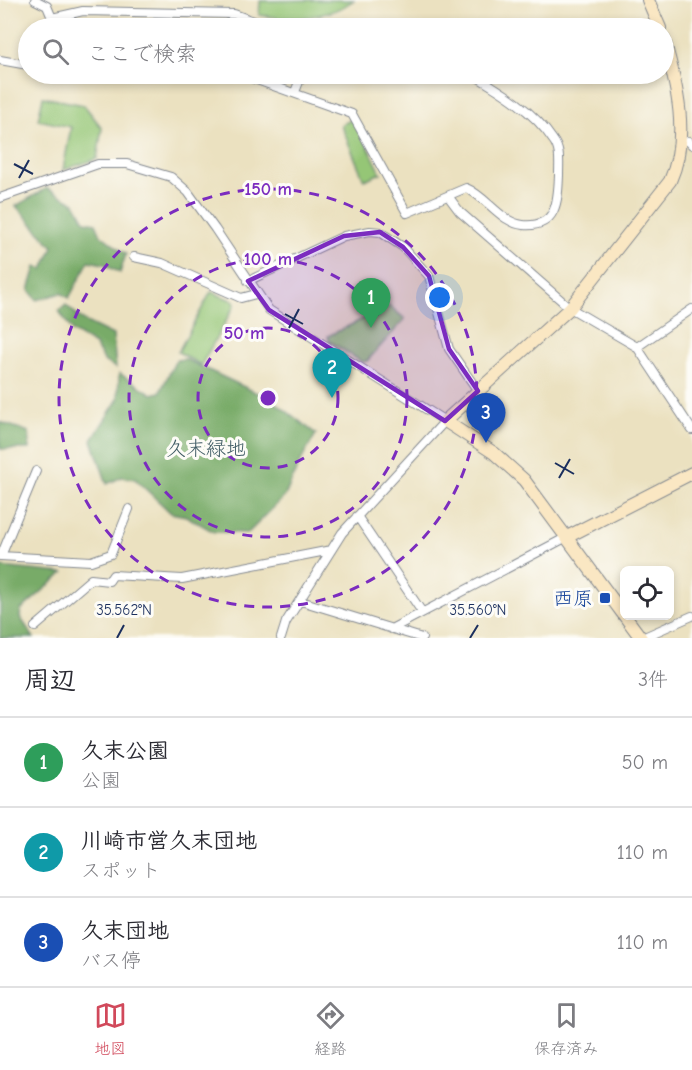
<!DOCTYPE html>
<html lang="ja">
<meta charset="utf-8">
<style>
:root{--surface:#fff;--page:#f7f7f7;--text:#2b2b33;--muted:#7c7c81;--line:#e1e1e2;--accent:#d1495b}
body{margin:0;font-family:"Comic Neue","Klee One",sans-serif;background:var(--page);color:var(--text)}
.controls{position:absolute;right:18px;bottom:18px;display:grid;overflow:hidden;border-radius:9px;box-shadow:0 3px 9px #0003}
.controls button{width:54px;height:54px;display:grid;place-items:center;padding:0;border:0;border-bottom:2px solid var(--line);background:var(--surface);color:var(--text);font:30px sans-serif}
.you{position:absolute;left:440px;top:298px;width:21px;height:21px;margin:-15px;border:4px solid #fff;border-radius:50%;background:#1a73e8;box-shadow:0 0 0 9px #1a73e833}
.badge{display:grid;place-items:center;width:39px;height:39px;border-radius:50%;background:var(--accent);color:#fff;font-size:20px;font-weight:700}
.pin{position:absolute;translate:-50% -50px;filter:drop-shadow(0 2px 3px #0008)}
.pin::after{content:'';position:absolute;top:32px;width:21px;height:18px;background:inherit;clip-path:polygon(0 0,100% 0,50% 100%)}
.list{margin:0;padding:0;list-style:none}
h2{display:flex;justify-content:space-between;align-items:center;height:78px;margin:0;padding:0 24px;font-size:26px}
h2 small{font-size:20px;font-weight:400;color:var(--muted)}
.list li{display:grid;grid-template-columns:39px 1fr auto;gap:18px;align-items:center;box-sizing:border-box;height:90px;padding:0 24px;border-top:2px solid var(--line)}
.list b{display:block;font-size:22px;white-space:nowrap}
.list p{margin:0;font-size:20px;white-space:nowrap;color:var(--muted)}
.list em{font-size:20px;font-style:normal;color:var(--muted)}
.icon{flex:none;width:33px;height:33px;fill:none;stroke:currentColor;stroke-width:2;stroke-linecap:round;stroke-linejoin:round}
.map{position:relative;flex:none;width:692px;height:638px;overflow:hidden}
.search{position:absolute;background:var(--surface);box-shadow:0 3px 9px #0003;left:18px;right:18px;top:18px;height:66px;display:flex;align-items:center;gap:15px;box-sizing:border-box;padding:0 21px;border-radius:33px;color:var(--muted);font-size:22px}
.sheet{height:348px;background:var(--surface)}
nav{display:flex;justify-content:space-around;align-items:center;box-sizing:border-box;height:84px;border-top:2px solid var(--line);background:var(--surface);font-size:16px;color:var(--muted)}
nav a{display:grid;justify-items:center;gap:3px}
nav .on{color:var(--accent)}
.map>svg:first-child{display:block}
.green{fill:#95c676;stroke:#587a6a;stroke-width:1.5}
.forest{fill:#78ab67;stroke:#4a6d62;stroke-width:1.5}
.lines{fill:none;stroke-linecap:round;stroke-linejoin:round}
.street-casing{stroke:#83888f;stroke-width:10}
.secondary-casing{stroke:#83888f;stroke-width:14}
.street{stroke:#fff;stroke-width:8}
.secondary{stroke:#fae7c3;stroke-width:12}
.marked{fill:#7b2cbf;fill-opacity:0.2;stroke:#7b2cbf;stroke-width:4.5;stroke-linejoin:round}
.ticks{fill:none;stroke:#1b2f5e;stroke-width:2}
.ring{fill:none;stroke:#7b2cbf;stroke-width:3;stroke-dasharray:10 8}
.transit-dot{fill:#1a4fb4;stroke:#fdfcf7;stroke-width:2}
.labels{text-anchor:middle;stroke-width:6;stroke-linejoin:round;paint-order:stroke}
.park-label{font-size:20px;fill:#405c65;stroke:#fdfcf7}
.transit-label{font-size:20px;fill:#164399;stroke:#fdfcf7;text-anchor:end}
.ticks-label{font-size:15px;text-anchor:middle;fill:#1b2f5e;stroke:#fdfcf7;stroke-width:6;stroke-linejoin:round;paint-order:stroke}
.centre{fill:#7b2cbf;stroke:#fdfcf7;stroke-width:3}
.ring-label{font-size:18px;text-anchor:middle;font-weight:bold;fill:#7b2cbf;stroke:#fdfcf7;stroke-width:6;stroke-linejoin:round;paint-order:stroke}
</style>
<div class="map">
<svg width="692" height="638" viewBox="0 0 692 638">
<rect width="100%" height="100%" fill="#fdfcf7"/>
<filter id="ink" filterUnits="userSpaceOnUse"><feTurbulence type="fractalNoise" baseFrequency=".0167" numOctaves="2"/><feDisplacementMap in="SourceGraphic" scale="12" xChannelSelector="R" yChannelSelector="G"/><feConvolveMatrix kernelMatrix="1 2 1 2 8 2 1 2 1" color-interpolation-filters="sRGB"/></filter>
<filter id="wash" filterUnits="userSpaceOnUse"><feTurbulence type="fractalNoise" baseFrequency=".008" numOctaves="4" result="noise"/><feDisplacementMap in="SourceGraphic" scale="24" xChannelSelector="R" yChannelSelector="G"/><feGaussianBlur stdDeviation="1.35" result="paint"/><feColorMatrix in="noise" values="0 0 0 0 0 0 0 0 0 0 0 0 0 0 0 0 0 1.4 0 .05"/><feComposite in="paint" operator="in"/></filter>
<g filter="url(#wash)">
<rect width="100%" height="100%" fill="#ebe1c0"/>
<path class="green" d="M 316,0 L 354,0 C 329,19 289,21 259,15 L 260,1 Z
M 43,97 L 84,105 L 102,128 L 97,159 L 63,170 L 71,127 L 38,120 Z
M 354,118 L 381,173 L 364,180 L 341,125 Z
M 211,292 L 234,301 L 235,305 L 201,365 L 178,352 Z
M 390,306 L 405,319 L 367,361 L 362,362 L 329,341 L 328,336 Z"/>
<path class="forest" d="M 47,188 L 75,203 L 85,221 L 96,223 L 101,235 L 126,254 L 120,273 L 104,264 L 89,261 L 69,298 L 61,293 L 37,300 L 29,290 L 36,267 L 43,269 L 53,247 L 16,206 Z
M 66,305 L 84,321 L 113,335 L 116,368 L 105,362 L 95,345 L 73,332 L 59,311 Z
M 185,359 L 272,400 L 316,434 L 298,466 L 285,496 L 248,533 L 214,532 L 186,516 L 171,513 L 135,479 L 122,477 L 107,484 L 92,440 L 118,399 L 119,373 L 152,394 L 160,392 L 176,360 Z
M 0,422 L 29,432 L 29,449 L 0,449 Z
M 0,567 L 63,573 L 21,610 L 20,617 L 34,638 L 0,638 Z"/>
</g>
<g filter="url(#ink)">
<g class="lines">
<defs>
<path id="street" d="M 35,0 L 47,6 L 52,18 L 51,28
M 52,18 L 83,11 L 234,14 L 273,28
M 0,60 L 28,65
M 77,74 L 134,74
M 240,74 L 352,114 L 407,213 L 466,188 C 486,196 501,223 523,225 C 557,228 558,201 559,175 C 559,163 561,150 553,140 C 534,111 501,91 472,74
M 295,92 L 302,74
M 688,141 L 692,145
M 448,196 L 460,212 L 570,308 L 637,347 L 692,430
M 0,198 L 98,164 L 127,164 L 171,177 L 188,192 L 215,229 L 269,310 L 445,421 L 342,533 L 286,622 L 281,638
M 134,257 L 162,263 L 241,298 L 256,294
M 248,281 L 344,236 L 370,231 L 380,232 L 403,247 L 429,276 L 449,349 L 478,391
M 637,347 L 692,309
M 357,516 L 422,612
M 0,556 L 91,561 L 111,554 L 129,509
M 1,556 L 36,471
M 301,601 L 422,638
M 35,627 L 91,579 L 109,581 L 113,575 L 182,579 L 331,550
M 391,629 L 567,537
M 642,638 L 692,616"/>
<path id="secondary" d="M 648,0 L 660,28
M 567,537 L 692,473
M 641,638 L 524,480 L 494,453 L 445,421 L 570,308 L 670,181 C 690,137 677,85 664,40"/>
</defs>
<use href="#street" class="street-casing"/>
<use href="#secondary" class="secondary-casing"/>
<use href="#street" class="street"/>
<use href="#secondary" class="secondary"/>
</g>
</g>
<path class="marked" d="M 380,232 L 403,247 L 429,276 L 449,349 L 478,391 L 445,421 L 269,310 L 248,281 L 344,236 Z"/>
<path class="ticks" d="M 14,164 L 33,174M 19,178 L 29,160M 285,314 L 303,324M 289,328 L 299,309M 555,463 L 574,474M 559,478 L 570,459M 117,638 L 124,625M 470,638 L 478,625"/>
<g class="ring">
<circle cx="268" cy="398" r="70"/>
<circle cx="268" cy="398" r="139"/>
<circle cx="268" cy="398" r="209"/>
</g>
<rect class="transit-dot" x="599" y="592" width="12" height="12" rx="3"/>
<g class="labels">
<g class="park-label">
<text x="206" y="455">久末緑地</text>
</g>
<g class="transit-label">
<text x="593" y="605">西原</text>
</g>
</g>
<g class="ticks-label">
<text x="124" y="615">35.562°N</text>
<text x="478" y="615">35.560°N</text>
</g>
<circle cx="268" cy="398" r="9" class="centre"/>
<g class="ring-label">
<text x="268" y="195">150 m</text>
<text x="268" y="265">100 m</text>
<text x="244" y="339">50 m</text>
</g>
</svg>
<div class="controls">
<button><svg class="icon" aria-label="locate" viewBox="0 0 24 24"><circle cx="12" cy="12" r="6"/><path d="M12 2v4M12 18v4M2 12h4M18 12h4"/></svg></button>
</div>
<div class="you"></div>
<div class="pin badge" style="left:371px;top:328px;background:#2e9e5b">1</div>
<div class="pin badge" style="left:332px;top:398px;background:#0f9aa8">2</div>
<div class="pin badge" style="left:486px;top:443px;background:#1a4fb4">3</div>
<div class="search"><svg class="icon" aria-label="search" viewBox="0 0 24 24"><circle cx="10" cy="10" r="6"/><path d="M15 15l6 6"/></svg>ここで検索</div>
</div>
<section class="sheet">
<h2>周辺<small>3件</small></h2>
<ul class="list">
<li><span class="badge" style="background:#2e9e5b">1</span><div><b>久末公園</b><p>公園</p></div><em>50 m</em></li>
<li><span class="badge" style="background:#0f9aa8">2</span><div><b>川崎市営久末団地</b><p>スポット</p></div><em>110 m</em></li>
<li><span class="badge" style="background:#1a4fb4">3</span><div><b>久末団地</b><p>バス停</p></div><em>110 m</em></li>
</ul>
</section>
<nav>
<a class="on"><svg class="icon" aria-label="map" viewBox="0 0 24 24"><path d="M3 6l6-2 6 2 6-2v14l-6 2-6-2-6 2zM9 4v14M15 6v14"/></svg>地図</a>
<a><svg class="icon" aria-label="directions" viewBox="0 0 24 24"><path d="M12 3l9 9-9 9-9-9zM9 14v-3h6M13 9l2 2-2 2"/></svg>経路</a>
<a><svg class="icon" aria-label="saved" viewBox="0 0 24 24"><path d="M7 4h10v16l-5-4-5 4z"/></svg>保存済み</a>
</nav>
